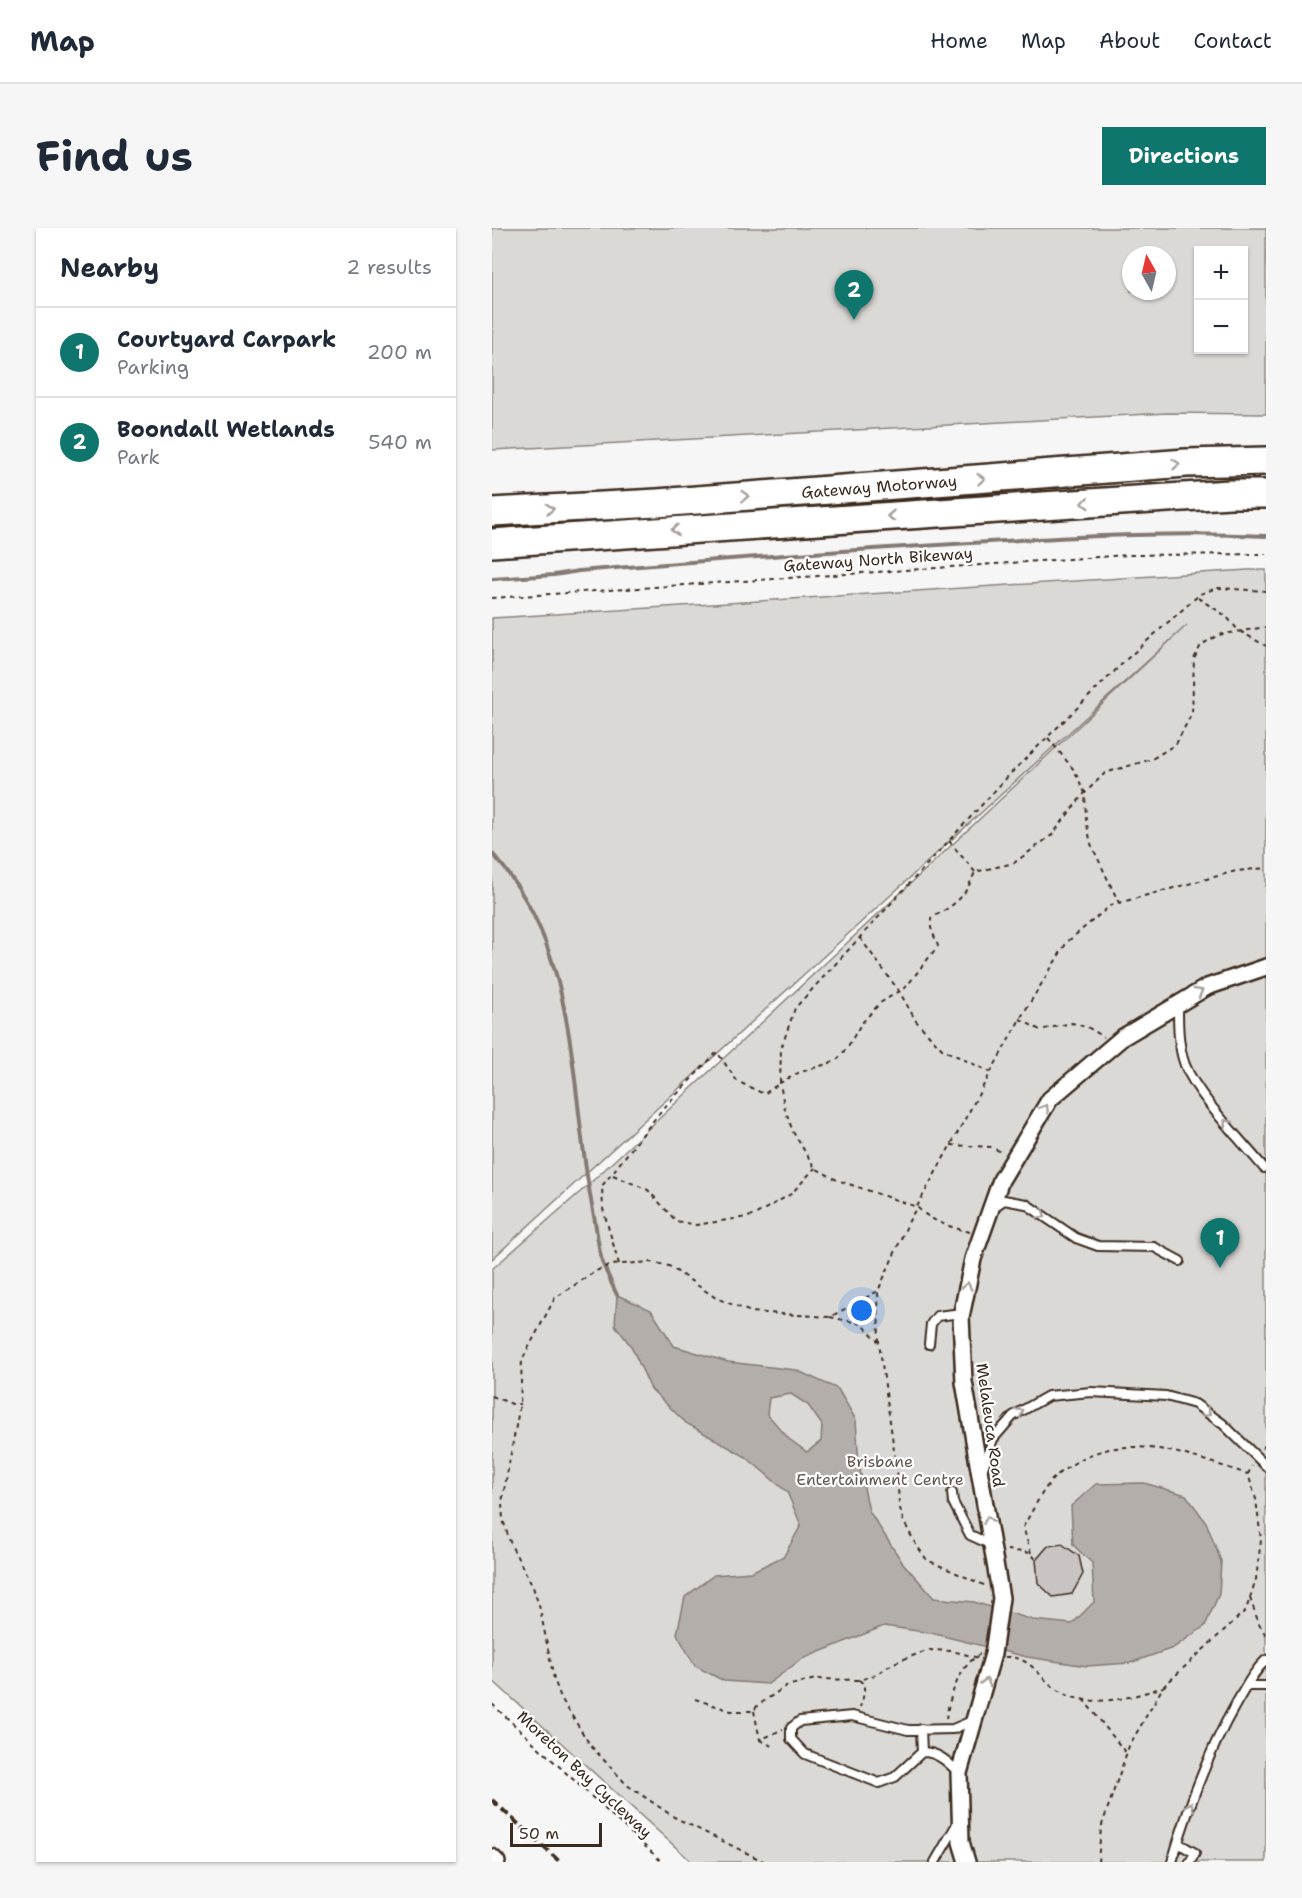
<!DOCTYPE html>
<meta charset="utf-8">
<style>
:root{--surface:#fff;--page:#f6f6f7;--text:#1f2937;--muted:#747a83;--line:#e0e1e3;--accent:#0f766e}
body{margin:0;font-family:"Shantell Sans",sans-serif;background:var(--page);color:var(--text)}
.controls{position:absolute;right:18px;top:18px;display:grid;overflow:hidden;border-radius:0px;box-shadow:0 2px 4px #0004}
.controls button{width:54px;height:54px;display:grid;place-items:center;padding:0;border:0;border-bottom:2px solid var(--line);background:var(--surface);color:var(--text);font:30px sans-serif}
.compass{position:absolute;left:630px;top:18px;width:54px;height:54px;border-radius:50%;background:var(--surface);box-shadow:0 2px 4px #0004;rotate:352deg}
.scale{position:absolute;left:18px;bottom:15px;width:92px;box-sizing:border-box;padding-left:6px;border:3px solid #3b2a1e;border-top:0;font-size:16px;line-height:21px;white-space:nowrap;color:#3b2a1e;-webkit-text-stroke:4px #fff;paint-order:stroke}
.you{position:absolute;left:370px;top:1083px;width:21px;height:21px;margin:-15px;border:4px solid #fff;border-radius:50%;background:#1a73e8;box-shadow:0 0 0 9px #1a73e833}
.badge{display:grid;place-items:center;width:39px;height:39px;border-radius:50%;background:var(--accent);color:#fff;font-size:20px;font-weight:700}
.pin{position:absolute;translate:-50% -50px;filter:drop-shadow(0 2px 3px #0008)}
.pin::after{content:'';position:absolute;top:32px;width:21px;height:18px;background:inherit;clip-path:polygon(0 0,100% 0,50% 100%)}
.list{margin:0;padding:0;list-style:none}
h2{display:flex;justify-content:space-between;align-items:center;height:78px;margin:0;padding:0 24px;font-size:26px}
h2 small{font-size:20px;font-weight:400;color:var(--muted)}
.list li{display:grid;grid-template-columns:39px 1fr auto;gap:18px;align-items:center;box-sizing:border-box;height:90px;padding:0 24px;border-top:2px solid var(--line)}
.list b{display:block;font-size:22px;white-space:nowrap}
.list p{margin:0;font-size:20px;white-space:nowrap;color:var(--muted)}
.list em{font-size:20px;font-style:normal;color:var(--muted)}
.map{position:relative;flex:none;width:774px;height:1634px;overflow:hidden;border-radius:0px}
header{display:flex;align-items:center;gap:36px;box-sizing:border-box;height:84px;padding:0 30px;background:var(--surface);border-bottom:2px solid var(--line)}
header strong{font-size:28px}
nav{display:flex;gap:33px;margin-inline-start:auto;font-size:21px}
.intro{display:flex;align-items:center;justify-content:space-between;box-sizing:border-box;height:144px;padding:0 36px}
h1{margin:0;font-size:42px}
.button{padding:15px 27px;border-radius:0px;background:var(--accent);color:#fff;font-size:21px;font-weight:700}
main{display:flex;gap:36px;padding:0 36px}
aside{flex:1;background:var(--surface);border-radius:0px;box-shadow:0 2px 4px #0004}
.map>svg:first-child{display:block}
.green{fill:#dbd9d6;stroke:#8b827a;stroke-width:1.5;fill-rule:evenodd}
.water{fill:#b4aeaa;stroke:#847972;stroke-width:1.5;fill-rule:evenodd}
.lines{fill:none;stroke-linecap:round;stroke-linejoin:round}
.stream{stroke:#847972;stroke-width:4}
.building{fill:#c9c3c1;stroke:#3b2a1e;stroke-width:1.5}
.lane-casing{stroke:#3b2a1e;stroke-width:12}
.street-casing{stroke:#3b2a1e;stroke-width:20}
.highway-casing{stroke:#3b2a1e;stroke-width:32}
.path{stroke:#3b2a1e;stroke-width:2;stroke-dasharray:4.5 4.5;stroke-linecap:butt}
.lane{stroke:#fff;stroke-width:8}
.street{stroke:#fff;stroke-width:15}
.highway{stroke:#fff;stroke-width:27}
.rail{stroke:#3b2a1e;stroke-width:4;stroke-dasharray:9 4.5;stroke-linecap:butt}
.oneway{stroke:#a79f9a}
.labels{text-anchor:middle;stroke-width:4.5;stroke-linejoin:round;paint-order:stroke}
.street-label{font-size:16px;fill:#3b2a1e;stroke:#fff}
.park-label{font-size:16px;fill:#63564c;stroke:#fff}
</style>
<header>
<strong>Map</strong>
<nav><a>Home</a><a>Map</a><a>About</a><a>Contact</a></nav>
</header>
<div class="intro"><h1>Find us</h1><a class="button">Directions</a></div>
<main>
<aside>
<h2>Nearby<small>2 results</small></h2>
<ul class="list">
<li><span class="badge">1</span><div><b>Courtyard Carpark</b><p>Parking</p></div><em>200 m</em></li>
<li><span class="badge">2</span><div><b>Boondall Wetlands</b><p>Park</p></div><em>540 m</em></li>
</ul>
</aside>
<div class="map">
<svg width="774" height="1634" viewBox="0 0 774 1634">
<rect width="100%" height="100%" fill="#f7f6f6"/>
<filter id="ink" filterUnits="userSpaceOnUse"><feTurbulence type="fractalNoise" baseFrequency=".0167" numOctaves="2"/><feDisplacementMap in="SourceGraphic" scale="12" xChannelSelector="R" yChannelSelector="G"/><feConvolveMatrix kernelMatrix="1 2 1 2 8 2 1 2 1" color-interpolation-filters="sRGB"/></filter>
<g filter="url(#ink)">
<path class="green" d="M 0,0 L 774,0 L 774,186 L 675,185 L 0,222 ZM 752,22 L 752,122 L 706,122 L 706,22 ZM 639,27 L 675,27 L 675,63 L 639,63 Z
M 755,342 L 774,342 L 774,1634 L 200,1634 L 0,1452 L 0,1041 L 95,958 L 695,397 L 0,1031 L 0,390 Z"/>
<path class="water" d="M 125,1067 L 159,1082 L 182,1118 L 236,1134 L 304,1142 L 346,1161 L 364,1192 L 367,1237 L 377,1283 L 410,1334 L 442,1370 L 482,1374 L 541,1392 L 580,1396 L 602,1374 L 600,1335 L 581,1317 L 579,1278 L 604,1256 L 652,1255 L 694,1267 L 714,1294 L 729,1333 L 727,1366 L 713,1398 L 681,1420 L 638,1435 L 595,1438 L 535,1429 L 439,1405 L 392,1398 L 310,1431 L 276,1456 L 232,1453 L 203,1438 L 185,1406 L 193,1369 L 222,1347 L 259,1344 L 292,1328 L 309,1297 L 295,1264 L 254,1229 L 194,1195 L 159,1161 L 139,1118 L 123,1097 ZM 299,1166 L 316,1177 L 330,1197 L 329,1213 L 315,1224 L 297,1211 L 275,1186 L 277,1170 Z"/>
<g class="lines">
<path class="stream" d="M 0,351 L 62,347 L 87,343 C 207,333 326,324 446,317 C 555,310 665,303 774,308
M 0,625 C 91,726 76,864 102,988 C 105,1003 106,1019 110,1033 C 114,1044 120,1056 125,1067"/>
</g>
<path class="building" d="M 570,1316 L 587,1328 L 591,1346 L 580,1366 L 561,1369 L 546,1355 L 544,1332 L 556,1318 Z"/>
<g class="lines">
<defs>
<path id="lane" d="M 686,777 C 686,797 686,818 693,837 C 706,869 749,912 772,940
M 502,979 L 512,972 L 534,976 L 584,1010 L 606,1018 L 662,1019 L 688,1033
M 437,1116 L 439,1096 L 445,1088 L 470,1085
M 490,1243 L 501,1211 L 521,1188 L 556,1168 L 599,1164 L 674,1168 L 703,1176 L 731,1196 L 774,1238
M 460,1265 L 461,1274 L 478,1307 L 500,1317
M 755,1458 L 774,1458
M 429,1501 L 430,1524
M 467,1545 C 456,1534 446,1524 430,1524 L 403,1549 L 387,1555 L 313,1526 L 299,1511 L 299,1500 L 308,1493 L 360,1488 L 416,1502 L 461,1501 L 482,1492
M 686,1615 L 703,1625 L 698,1634
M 443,1634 L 465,1596
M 680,1634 C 696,1579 716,1524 745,1474 C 754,1459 761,1444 774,1432"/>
<path id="street" d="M 0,1629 L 5,1634
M 475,1634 L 469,1614 L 467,1545 L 501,1426 L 509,1370 L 472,1154 L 469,1089 L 481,1031 L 509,952 L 558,871 L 631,809 L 715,759 L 774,739"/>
<g id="highway">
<path id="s1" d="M 0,284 L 165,275 L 694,235 L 774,233"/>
<path d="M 0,315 L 551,278 L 738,266 L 774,266"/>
</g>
</defs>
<use href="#lane" class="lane-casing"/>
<use href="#street" class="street-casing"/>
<use href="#highway" class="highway-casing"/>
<path class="path" d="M 0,370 L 636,327 L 774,326
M 706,370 L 734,388 L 746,402 L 774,418
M 556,510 L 582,542 L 593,565 L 594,592 L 599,616 L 627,675
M 457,613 L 483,644
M 368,710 L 407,763 L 424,793 L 450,821 L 498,844
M 528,791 L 548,802 L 580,795 L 597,800 L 612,809
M 459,917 L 499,919 L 511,925
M 121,947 L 156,962 L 184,993 L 204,997 L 261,988 L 299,966 L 323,940
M 478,1004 C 459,999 439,994 425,979 L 345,952 L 323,940 L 301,904 L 292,878 L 288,855 L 306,845 L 344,833 L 355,820 L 369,796 L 388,775 L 414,759 L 446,718 L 439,700 L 439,690 C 464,676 472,671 483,644 L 522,635 L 560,607 L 590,568 L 613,545 L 660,531 L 684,516 L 700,485 L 702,431 L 709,417 L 726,407 L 774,399
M 127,1036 L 111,981 L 110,958 L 169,883 L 225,824 L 245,853 L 272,866 L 288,855 L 289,821 L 303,780 L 520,544 L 637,429 L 708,366 L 725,360 L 774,363
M 338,1089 L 370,1096 L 387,1114 L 405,1244 L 407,1276 L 411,1292 L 423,1315 L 435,1332 L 494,1358
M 387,1114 L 386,1063 L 417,993 L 528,791 L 575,714 L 619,677 L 744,643 L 774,640
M 0,1168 L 20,1176 L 28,1176
M 770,1221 L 774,1216
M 515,1322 L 539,1325 L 544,1332
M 539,1325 L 531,1299 C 540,1284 548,1266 560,1252 C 565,1246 572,1242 578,1238 C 632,1199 699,1229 756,1246
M 758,1370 L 767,1396 L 774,1408
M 513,1429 C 542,1428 548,1454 571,1465 C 602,1481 641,1469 671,1459
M 367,1452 L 372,1456 L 372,1466 L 368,1479
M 203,1471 L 239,1483 L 262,1483 L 265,1478 L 294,1458 L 324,1451 L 367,1452 L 381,1448 L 402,1435 L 420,1428 L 438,1422 L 460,1423 L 487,1430
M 591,1471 L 634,1525
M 0,1476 L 170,1634
M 262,1483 L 268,1512 L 291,1501
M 454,1491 C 457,1469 468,1437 488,1426
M 268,1512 L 284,1520
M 273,1634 L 182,1589 L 135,1557 L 98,1517 L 69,1470 L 62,1451 L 48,1381 L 41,1359 L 19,1317 L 11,1292 L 10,1274 L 28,1176 L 30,1132 L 63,1070 L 104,1043 L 118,1037 L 159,1034 L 177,1038 L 224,1070 L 259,1084 L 338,1089 L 386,1063
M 606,1634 L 609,1600 L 637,1518 L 671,1459 L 754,1382 L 764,1351 L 769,1312 L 764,1271 L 756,1246 L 760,1238"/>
<use href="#lane" class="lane"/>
<use href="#street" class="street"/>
<use href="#highway" class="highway"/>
<path class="rail" d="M 0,1572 L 68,1634"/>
</g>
<defs><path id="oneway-chevron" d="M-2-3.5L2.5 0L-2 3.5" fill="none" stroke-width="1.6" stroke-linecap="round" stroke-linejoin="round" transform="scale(1.5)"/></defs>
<g class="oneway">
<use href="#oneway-chevron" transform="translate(684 236) rotate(-5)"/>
<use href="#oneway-chevron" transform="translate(489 251) rotate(-4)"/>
<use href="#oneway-chevron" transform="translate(253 268) rotate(-4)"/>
<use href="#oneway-chevron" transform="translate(593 275) rotate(176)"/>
<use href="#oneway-chevron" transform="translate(58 281) rotate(-3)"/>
<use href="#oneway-chevron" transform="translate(399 288) rotate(176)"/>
<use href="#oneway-chevron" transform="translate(183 302) rotate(176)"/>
<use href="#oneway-chevron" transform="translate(707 764) rotate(-30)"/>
<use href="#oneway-chevron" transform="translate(553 880) rotate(-58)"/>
<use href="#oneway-chevron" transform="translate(735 895) rotate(-130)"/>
<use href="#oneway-chevron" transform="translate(550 987) rotate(35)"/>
<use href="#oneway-chevron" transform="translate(475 1058) rotate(-78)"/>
<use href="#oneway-chevron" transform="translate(528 1184) rotate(-32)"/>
<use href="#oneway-chevron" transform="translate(715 1185) rotate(35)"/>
<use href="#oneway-chevron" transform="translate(496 1292) rotate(-101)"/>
<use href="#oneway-chevron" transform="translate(494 1454) rotate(-74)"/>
<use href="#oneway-chevron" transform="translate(698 1578) rotate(-68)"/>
</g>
</g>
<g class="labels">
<g class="street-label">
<text dy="6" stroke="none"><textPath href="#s1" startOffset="388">Gateway Motorway</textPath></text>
<text transform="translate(386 331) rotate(-4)" y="6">Gateway North Bikeway</text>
<text transform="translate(499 1197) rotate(82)" y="6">Melaleuca Road</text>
<text transform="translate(93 1546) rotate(43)" y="6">Moreton Bay Cycleway</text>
</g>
<g class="park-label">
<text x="388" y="1239">Brisbane<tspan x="388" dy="18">Entertainment Centre</tspan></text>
</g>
</g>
</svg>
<div class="controls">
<button>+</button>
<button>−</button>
</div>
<svg class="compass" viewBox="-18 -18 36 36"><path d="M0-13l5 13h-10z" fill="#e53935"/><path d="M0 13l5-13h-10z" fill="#747a83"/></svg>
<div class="scale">50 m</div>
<div class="you"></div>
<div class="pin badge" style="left:728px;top:1040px">1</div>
<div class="pin badge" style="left:362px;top:92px">2</div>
</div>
</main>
